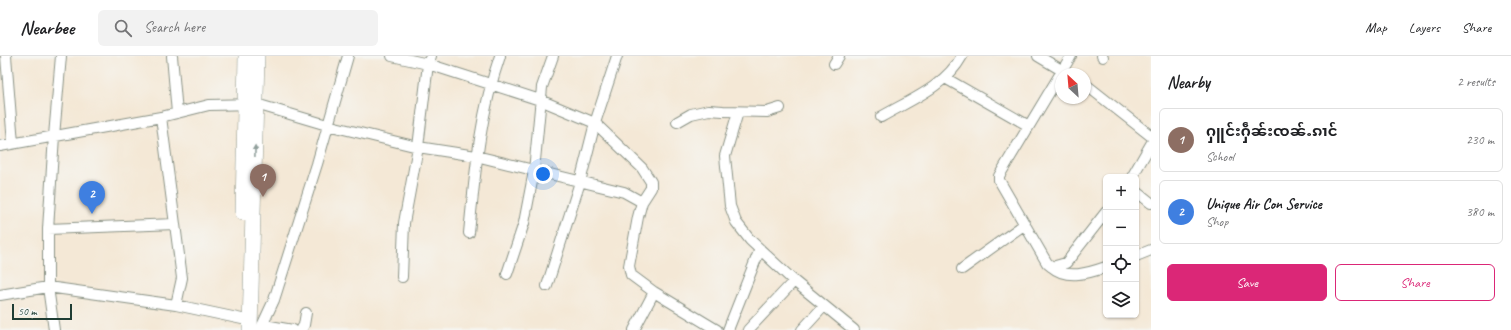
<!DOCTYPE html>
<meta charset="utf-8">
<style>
:root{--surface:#fff;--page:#f2f2f2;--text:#202124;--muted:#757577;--line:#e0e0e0;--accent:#db2777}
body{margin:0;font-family:Caveat,"Noto Sans Myanmar",sans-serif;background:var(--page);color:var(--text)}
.controls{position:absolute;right:12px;bottom:12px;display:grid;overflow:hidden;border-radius:6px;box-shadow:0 1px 3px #0004}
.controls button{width:36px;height:36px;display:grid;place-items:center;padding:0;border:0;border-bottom:1px solid var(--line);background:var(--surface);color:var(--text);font:20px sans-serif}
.compass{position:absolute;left:1055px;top:12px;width:36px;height:36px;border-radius:50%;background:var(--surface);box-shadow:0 1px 3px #0004;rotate:334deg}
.scale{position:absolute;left:12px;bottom:10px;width:60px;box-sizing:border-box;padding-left:4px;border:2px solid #1f3d34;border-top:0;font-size:11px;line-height:14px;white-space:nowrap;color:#1f3d34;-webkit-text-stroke:3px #f6f6f2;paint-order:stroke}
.you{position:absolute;left:543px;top:118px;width:14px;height:14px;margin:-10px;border:3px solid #fff;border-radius:50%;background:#1a73e8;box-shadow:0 0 0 6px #1a73e833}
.badge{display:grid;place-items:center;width:26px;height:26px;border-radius:50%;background:var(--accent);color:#fff;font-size:13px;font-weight:700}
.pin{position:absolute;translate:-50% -33px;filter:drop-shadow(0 1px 2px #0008)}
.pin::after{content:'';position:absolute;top:21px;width:14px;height:12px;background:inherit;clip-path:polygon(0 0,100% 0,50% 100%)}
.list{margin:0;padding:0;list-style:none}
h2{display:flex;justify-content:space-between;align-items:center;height:52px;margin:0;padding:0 16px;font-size:17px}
h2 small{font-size:13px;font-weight:400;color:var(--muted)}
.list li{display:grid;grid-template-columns:26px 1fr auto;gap:12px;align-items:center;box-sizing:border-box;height:64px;margin:0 8px 8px;padding:0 8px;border:1px solid var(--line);border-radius:6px}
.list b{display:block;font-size:15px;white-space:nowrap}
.list p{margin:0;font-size:13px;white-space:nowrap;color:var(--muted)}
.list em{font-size:13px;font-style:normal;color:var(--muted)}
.actions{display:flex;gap:8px;padding:12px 16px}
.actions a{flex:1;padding:9px 0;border:1px solid var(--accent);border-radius:6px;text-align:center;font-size:14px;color:var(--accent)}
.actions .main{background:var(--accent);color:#fff}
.icon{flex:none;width:22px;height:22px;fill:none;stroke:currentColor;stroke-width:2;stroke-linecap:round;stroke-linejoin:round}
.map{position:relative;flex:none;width:1151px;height:274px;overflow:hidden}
header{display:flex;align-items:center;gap:24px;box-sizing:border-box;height:56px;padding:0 20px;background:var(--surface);border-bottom:1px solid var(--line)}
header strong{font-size:19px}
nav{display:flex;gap:22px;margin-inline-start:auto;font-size:14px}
.search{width:280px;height:36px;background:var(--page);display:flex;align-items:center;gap:10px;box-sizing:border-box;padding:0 14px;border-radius:6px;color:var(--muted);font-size:15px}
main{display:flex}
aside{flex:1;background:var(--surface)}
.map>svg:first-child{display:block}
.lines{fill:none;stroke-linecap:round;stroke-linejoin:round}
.minor-casing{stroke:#8a9285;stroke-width:12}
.highway-casing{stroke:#8a9285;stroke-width:16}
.minor{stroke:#fff;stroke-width:10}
.highway{stroke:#fff;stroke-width:15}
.oneway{fill:#8f9e9a}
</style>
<header>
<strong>Nearbee</strong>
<div class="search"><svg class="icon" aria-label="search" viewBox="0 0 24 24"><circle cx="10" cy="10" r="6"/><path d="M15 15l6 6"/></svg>Search here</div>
<nav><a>Map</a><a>Layers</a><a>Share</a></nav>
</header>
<main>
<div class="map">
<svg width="1151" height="274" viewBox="0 0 1151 274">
<rect width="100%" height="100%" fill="#f6f6f2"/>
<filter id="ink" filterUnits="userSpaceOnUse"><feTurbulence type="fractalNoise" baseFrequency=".025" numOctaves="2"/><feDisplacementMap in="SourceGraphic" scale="8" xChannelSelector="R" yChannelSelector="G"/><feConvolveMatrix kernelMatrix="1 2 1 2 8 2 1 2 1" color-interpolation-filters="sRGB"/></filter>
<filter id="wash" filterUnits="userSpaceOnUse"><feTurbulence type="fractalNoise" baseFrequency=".012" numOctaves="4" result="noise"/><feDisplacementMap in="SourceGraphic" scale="16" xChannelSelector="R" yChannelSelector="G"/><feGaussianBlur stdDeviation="0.9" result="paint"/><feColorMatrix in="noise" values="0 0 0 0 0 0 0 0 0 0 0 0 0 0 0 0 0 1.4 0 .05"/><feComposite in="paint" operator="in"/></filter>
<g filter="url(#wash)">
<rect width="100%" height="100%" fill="#f4e8d6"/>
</g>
<g filter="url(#ink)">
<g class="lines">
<defs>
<path id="minor" d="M 6,0 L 13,87
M 172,0 L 177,57
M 392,0 L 428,8 L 540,44 L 595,67 L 642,112 L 651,126 L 651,132 L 642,146 L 638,161 L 629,210 L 631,219 L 654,236 L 717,274
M 1038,0 L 1068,18
M 1071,0 L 999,120 L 999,124 L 1047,207 L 1052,211 L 1066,207 L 1106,156
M 1102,0 L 1103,1
M 834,8 L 839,0
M 945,22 L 1029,70
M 1085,28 L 1151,80
M 738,56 L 725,100 L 730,150 L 736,166 L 750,184 L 794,225 L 854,274
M 161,61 L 182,222 L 176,249
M 881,61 C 910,44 945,31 962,0
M 677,66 L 691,58 L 709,54 L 723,55 L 767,56 L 780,52
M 0,90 L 161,61 L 209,49 L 256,48 L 327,69 L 418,91 L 476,100 L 624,136 L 642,146
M 1132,121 L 1151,88
M 1136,135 L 1151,147
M 48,173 L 175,168
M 469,177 C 475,117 480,57 500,0
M 1136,200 L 1151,194
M 1052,211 C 1067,224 1089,217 1106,211
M 962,213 L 1025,168
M 507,218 L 524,167 L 534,115 L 542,31 L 553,0
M 402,221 L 404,167 L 418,91 L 428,8 L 431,0
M 547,230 L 580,126 L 595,67 L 617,0
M 0,239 L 48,231 L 176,249 L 242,263
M 264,269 L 293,274
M 54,274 L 48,231 L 48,173 L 54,80 L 61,0
M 260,274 L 274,244 L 317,108 L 348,0
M 301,274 L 304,269 L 306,257
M 634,274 L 654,236
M 728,274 L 760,193
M 748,274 L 794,225
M 802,274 L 824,250"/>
<path id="highway" d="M 243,157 L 246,0
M 250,274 L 257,0"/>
</defs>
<use href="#minor" class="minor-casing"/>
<use href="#highway" class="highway-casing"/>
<use href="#minor" class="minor"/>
<use href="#highway" class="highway"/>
</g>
<defs><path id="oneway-solid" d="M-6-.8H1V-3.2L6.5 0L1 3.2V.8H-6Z"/></defs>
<use class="oneway" href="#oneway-solid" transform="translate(255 95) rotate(-89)"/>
</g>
</svg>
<div class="controls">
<button>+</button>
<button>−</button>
<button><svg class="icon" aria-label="locate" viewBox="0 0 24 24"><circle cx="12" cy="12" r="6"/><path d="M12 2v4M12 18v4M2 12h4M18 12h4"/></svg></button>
<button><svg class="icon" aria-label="layers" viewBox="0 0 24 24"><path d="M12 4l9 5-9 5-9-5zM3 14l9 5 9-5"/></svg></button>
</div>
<svg class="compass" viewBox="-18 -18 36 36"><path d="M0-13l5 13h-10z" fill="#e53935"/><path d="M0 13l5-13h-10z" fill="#757577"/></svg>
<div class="scale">50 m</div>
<div class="you"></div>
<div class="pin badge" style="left:263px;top:141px;background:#8d6e63">1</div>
<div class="pin badge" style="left:92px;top:158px;background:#3f7fe0">2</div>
</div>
<aside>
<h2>Nearby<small>2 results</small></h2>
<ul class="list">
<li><span class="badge" style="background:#8d6e63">1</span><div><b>ႁူင်းႁဵၼ်းၸၼ်ႉၵၢင်</b><p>School</p></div><em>230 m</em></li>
<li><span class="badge" style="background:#3f7fe0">2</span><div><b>Unique Air Con Service</b><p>Shop</p></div><em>380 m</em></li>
</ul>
<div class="actions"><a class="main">Save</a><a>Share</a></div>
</aside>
</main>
